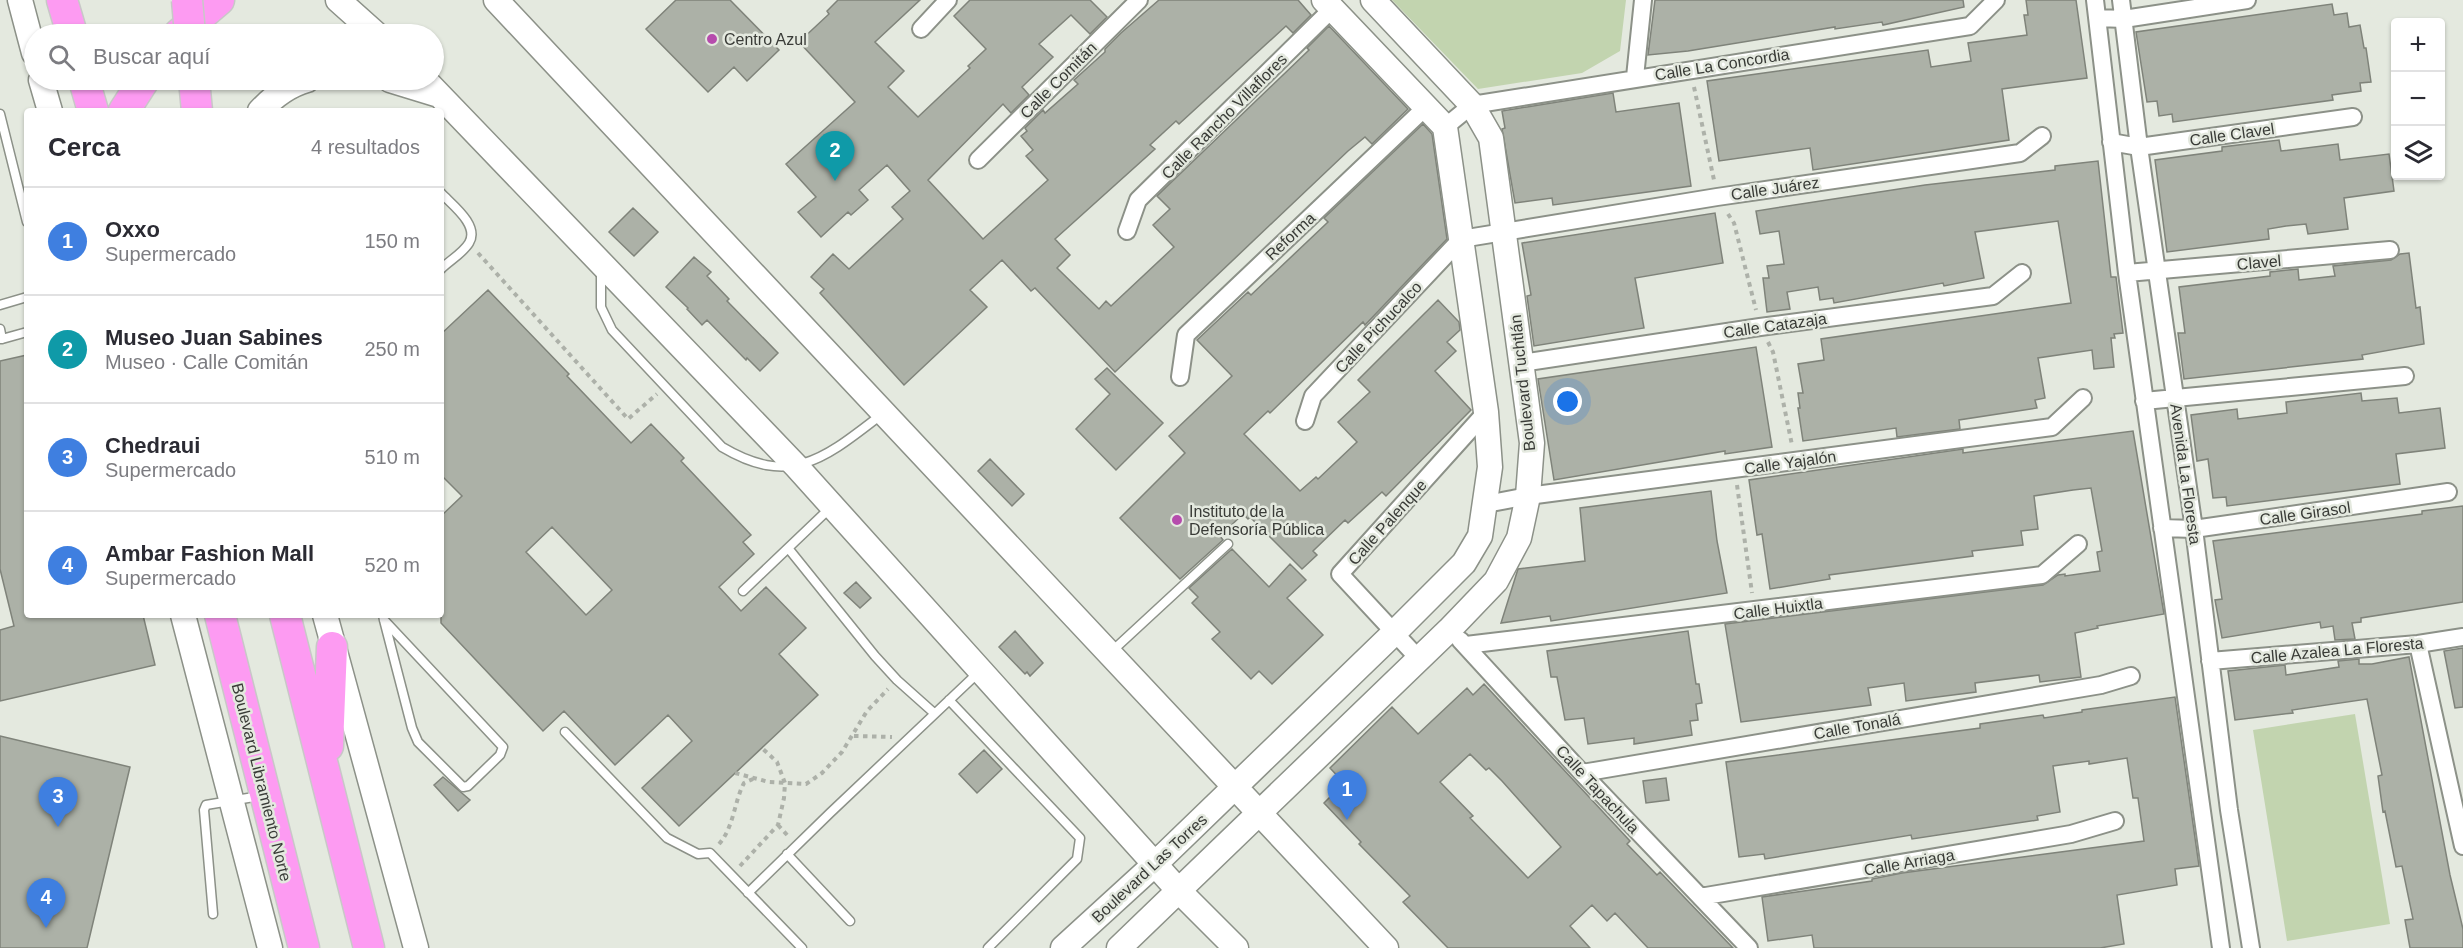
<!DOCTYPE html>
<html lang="es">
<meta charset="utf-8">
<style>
:root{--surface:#fff;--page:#f7f7f7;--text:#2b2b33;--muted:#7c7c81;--line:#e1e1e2;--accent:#b64cad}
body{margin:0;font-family:Arial,sans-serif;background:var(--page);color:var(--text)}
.controls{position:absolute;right:18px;top:18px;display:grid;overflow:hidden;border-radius:6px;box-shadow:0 2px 4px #0004}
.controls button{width:54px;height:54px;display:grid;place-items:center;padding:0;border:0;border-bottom:2px solid var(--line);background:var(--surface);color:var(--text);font:30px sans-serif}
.you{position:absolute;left:1568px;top:402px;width:21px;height:21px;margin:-15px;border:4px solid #fff;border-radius:50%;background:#1a73e8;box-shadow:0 0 0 9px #1a73e833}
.badge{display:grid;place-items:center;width:39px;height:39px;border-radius:50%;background:var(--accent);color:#fff;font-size:20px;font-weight:700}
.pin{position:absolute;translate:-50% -50px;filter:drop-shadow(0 2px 3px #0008)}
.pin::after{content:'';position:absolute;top:32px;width:21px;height:18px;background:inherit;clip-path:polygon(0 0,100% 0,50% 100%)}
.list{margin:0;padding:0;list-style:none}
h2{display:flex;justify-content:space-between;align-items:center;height:78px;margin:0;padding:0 24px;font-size:26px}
h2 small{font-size:20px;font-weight:400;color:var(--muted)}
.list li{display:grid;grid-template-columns:39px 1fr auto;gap:18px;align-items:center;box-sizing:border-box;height:108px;padding:0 24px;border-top:2px solid var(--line)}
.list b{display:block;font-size:22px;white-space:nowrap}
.list p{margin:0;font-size:20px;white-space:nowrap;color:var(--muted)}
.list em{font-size:20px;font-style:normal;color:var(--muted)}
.icon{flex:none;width:33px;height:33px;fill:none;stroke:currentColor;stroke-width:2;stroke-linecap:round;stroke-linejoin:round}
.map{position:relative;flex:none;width:2463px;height:948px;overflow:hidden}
.search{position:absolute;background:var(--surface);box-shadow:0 2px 4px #0004;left:24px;top:24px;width:420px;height:66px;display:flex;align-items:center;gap:15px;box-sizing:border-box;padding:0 21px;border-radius:33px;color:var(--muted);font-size:22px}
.panel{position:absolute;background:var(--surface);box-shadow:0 2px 4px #0004;left:24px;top:108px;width:420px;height:510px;border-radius:6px}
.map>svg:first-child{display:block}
.park{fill:#c2d4af}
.building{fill:#acb1a7;stroke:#7f837a;stroke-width:1.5;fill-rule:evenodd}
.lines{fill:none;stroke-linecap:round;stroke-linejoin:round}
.lane-casing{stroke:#8c9188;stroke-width:11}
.street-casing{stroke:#8c9188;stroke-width:20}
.secondary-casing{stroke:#8c9188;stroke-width:27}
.highway-casing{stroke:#c8c8c7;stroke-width:33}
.path{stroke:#adb1a9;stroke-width:4;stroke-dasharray:4.5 4.5;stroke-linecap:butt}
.lane{stroke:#fff;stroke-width:8}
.street{stroke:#fff;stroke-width:16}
.secondary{stroke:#fff;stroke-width:24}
.highway{stroke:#fd9bf2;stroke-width:30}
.highway-bridge-casing{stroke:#c8c8c7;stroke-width:33;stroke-linecap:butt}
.highway-bridge{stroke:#fd9bf2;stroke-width:30}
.poi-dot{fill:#b64cad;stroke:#e4e9df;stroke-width:2}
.labels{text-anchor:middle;stroke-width:5;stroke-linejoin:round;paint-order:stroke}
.poi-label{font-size:16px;fill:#393b37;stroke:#e4e9df;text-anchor:start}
.street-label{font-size:16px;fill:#393b37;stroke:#e4e9df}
</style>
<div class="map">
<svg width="2463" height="948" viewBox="0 0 2463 948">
<rect width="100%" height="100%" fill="#e4e9df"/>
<path class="park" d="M 1392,0 L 1626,0 L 1620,51 L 1582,73 L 1478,89 Z
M 2355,714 L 2390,924 L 2287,941 L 2253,730 Z"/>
<path class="building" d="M 676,0 L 730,0 L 779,50 L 747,81 L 734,67 L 708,92 L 646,29 Z
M 838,0 L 920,0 L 875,42 L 904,71 L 888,87 L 918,117 L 970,68 L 968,66 L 986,49 L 954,16 L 970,0 L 1090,0 L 1107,17 L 1090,34 L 1071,15 L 1039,44 L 1053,57 L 1022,87 L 1029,95 L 1011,113 L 1003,104 L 928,180 L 983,239 L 1048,180 L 1026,156 L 1033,150 L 1021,136 L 1027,131 L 1025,128 L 1043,110 L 1045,113 L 1078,84 L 1074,80 L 1105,52 L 1105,49 L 1121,33 L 1159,0 L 1298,0 L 1311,15 L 1293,33 L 1286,26 L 1179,124 L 1176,121 L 1150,145 L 1155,149 L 1055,239 L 1070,255 L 1057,268 L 1099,309 L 1106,301 L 1111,306 L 1174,247 L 1153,225 L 1170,209 L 1157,196 L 1309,50 L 1307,48 L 1329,26 L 1408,109 L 1372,144 L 1365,137 L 1348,151 L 1115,372 L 1035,288 L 1031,291 L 1002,260 L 970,290 L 987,307 L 904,385 L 820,293 L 824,289 L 811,277 L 833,254 L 849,269 L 903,219 L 892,207 L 910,191 L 887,165 L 859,190 L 868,200 L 851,215 L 848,212 L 821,237 L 798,212 L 816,197 L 786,164 L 855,102 L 799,42 L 829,14 L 827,11 Z
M 1655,0 L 1963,0 L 1964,7 L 1883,25 L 1882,22 L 1835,29 L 1835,27 L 1688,51 L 1648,55 Z
M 2026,0 L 2076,0 L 2087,78 L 2002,89 L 2009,140 L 1813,170 L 1810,148 L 1719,161 L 1707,81 L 1928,50 L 1931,67 L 1971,61 L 1968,43 L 2027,35 L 2024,15 L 2028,15 Z
M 2332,4 L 2334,15 L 2347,13 L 2349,27 L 2360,25 L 2364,48 L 2366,48 L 2371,82 L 2360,83 L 2361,91 L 2332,95 L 2333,100 L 2173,122 L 2172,114 L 2159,116 L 2157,101 L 2147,102 L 2136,32 Z
M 1613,93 L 1616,112 L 1679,103 L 1691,186 L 1553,205 L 1552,198 L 1515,203 L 1502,129 L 1505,128 L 1502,111 Z
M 1423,124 L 1432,134 L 1447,239 L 1365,325 L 1363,322 L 1270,413 L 1268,411 L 1244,434 L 1300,491 L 1316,477 L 1318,479 L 1357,442 L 1338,422 L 1370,392 L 1358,380 L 1438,300 L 1459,322 L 1460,330 L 1447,342 L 1456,351 L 1435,371 L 1471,410 L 1386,496 L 1382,492 L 1348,523 L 1345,520 L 1313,551 L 1317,555 L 1302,569 L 1250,517 L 1248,519 L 1243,514 L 1220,536 L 1223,540 L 1180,579 L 1120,518 L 1185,453 L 1169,436 L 1232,376 L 1197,340 L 1248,292 L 1251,295 L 1328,222 L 1324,218 Z
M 2279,140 L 2281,151 L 2338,144 L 2340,160 L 2389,154 L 2394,191 L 2344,198 L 2348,229 L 2308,234 L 2306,224 L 2286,226 L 2268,229 L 2269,239 L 2167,252 L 2155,160 L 2222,151 L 2222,147 Z
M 2098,161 L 2111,277 L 2116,277 L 2123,333 L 2114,334 L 2115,338 L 2111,338 L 2114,367 L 2094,369 L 2092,350 L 2038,358 L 2045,398 L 2035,400 L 2037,408 L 1959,420 L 1960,429 L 1897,437 L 1896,428 L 1803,441 L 1798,408 L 1800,408 L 1798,393 L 1803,393 L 1798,364 L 1824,360 L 1821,339 L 2071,303 L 2058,221 L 1975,232 L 1984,278 L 1944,286 L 1943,283 L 1834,303 L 1833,298 L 1820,300 L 1818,287 L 1787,292 L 1790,309 L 1767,312 L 1763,278 L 1769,278 L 1767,266 L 1784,264 L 1779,231 L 1760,234 L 1756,211 L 1925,185 L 2055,170 L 2055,166 Z
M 633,208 L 658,232 L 634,256 L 609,232 Z
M 1715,213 L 1723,263 L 1635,278 L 1644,328 L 1534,346 L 1527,296 L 1531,295 L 1522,243 Z
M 2409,253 L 2416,308 L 2420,307 L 2424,344 L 2362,355 L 2363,359 L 2184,379 L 2178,333 L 2185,333 L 2179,287 L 2270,276 L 2270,272 L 2298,269 L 2299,280 L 2335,276 L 2333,266 L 2391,260 L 2400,254 Z
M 694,257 L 711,272 L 707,276 L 729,299 L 727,301 L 778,353 L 760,371 L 747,358 L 746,360 L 707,320 L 702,325 L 687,309 L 688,308 L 666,287 Z
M 488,290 L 569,374 L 567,376 L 631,443 L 651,424 L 684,458 L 681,461 L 751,535 L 743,542 L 754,554 L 719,587 L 741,611 L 766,587 L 806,628 L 779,654 L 818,695 L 679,826 L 642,788 L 692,741 L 668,715 L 615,765 L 564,711 L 543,731 L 441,623 L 441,516 L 462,496 L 441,475 L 441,334 ZM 552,527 L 612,590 L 586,615 L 526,552 Z
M 1756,347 L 1772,447 L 1725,454 L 1725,451 L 1554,480 L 1538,379 Z
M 27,355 L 27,615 L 143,615 L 155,665 L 0,701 L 0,630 L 14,626 L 0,569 L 0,361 Z
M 1107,368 L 1163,423 L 1116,470 L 1076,429 L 1110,394 L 1095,379 Z
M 2361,393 L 2362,401 L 2397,398 L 2399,413 L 2440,408 L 2445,448 L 2396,454 L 2400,484 L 2227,506 L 2226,497 L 2213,498 L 2208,459 L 2197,461 L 2191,415 L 2237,409 L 2238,419 L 2287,413 L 2286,402 Z
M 2133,431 L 2164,614 L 2097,626 L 2098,628 L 2075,633 L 2081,677 L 2040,682 L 2039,675 L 1975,683 L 1976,692 L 1906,701 L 1904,683 L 1868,688 L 1871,705 L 1741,722 L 1725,624 L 2043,585 L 2058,575 L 2065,574 L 2065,576 L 2100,571 L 2097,552 L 2102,551 L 2091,488 L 2073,490 L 2034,496 L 2038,529 L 2021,531 L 2023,545 L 1972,551 L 1973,556 L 1829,575 L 1830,579 L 1770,589 L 1762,534 L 1757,535 L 1749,480 L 1963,449 L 1963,453 Z
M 990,459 L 1024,494 L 1012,506 L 978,471 Z
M 1711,491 L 1717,541 L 1727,593 L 1551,621 L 1550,616 L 1501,623 L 1518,569 L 1585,561 L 1580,508 Z
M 2463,506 L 2463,602 L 2361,618 L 2361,622 L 2352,623 L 2355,639 L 2335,640 L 2333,626 L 2321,628 L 2320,622 L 2222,638 L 2215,600 L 2222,599 L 2213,541 L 2422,514 L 2422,511 Z
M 1232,549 L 1269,587 L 1290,564 L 1306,580 L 1287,598 L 1323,635 L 1272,684 L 1259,671 L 1251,679 L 1212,639 L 1220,632 L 1192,603 L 1198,597 L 1189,588 Z
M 856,582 L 871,598 L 860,608 L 844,593 Z
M 1015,631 L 1043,663 L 1030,676 L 1027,672 L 1025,674 L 999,647 Z
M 1688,631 L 1696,684 L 1699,684 L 1702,703 L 1696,704 L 1698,720 L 1690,721 L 1692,735 L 1634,744 L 1634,738 L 1588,744 L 1584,718 L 1565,720 L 1557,677 L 1551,677 L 1547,651 Z
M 2463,648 L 2463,707 L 2455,708 L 2444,651 Z
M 2409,657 L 2450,875 L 2463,929 L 2463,948 L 2410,948 L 2405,920 L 2413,919 L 2402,866 L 2396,867 L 2385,811 L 2383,812 L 2378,776 L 2382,775 L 2367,699 L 2292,710 L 2293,713 L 2235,720 L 2228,671 L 2285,665 L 2286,675 L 2339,667 L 2338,661 L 2359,659 L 2359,664 L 2372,664 Z
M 1484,684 L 1630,841 L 1627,844 L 1657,875 L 1660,872 L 1733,948 L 1648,948 L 1615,913 L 1607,921 L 1592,905 L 1570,926 L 1590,948 L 1448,948 L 1403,902 L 1410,896 L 1359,844 L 1361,842 L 1324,803 L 1344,783 L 1330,768 L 1392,707 L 1418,734 L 1467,688 L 1473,695 ZM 1470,754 L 1486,770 L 1489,768 L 1502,781 L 1561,847 L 1528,878 L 1470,818 L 1473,816 L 1440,782 Z
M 2175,697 L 2199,866 L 2175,869 L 2177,885 L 2117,895 L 2124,944 L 2100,948 L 1814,948 L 1812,935 L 1768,941 L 1762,897 L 1872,881 L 1872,879 L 1902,873 L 2144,841 L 2138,798 L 2133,798 L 2127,758 L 2089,764 L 2089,761 L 2053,766 L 2060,812 L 2037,816 L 2038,820 L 1912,839 L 1911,835 L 1765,859 L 1764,854 L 1739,857 L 1726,762 L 1980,728 L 1980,724 L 2043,715 L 2044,718 L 2082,712 L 2082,710 Z
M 0,736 L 130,767 L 87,948 L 0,948 Z
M 984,750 L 1002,769 L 977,793 L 959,774 Z
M 443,777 L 470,800 L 458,811 L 434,785 Z
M 1666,778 L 1669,800 L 1646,803 L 1643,781 Z"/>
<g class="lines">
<defs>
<path id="lane" d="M 0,114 L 27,222
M 441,193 C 451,204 480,225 469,243 C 463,253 449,261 441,269
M 601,271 L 601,307 L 612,330 L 722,447 C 791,488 825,458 881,415
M 0,305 L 27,297
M 0,329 L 2,339 L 0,339
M 2,339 L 27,332
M 788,548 L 875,656 L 897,680 L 934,713
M 743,591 L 830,508
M 383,615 L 384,620 L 412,728 L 418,742 L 463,787 L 468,786 L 500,755 L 503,747 L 384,620
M 1110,653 L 1228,544
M 949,700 L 1080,838 L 1077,859 L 988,948
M 565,732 L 667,838 L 698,854 L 710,853 L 802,948
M 787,854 L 850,921
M 748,893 L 830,813 L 980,671
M 213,914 L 204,810 L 206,805 L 260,796"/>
<path id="street" d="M 2095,0 L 2127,273 L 2221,948
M 2121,0 L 2139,147 L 2194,529 L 2229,810 L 2251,948
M 2097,18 L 2124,19 L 2247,0
M 921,29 L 948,0
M 1635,77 L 1643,0
M 1445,127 L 1472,105 L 1970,26 L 1996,0
M 2111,142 L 2139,147 L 2353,117
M 978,160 L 1139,0
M 1127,231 L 1138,200 L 1332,9
M 2127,273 L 2390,250
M 1521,363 L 1760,327 L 1993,296 L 2022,273
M 1180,377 L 1186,335 L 1426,107
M 2144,401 L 2405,376
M 1305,421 L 1313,396 L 1461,239 L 1717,197 L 2020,153 L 2042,136
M 1486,504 L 1528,496 L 2052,427 L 2083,398
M 2162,528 L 2194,529 L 2448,492
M 1460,640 L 1582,773 L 1749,948
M 2418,644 L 2463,846
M 1466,645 L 2042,575 L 2078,544
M 1418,658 L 1340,574 L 1486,412
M 2210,661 L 2418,644 L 2463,637
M 1582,773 L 2101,685 L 2131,676
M 1700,897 L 2071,834 L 2115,821"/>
<path id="secondary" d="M 20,0 L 34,53
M 338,0 L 376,34
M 496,0 L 1386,948
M 41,80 L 50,111
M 390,80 L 439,95
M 425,80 L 797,467 L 1179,891 L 1236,948
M 260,111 C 272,98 289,85 307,80
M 183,615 L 270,948
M 325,615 L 416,948
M 1063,948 L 1155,864 L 1394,633 L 1464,563 L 1480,536 L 1490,467 L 1486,412 L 1445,127 L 1324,0
M 1119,948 L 1449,630 L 1496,581 L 1519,538 L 1528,496 L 1532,443 L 1491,138 L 1472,105 L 1373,0"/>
<path id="highway" d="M 62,0 L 72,34
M 179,34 L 219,0
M 84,80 L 93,111
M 194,80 L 197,111
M 124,111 L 144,80
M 220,615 L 304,948
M 285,615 L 369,948
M 328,746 L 332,647"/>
</defs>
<use href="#lane" class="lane-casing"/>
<use href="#street" class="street-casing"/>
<use href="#secondary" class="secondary-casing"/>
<use href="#highway" class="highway-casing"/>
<path class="path" d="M 1694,87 L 1714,180
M 1728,214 L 1734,223 L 1756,310
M 478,253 L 628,419 L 657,394
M 1768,342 L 1773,352 L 1792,445
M 1737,485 L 1752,593
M 854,736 L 892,737
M 735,773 L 769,782 L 806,784 L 822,773 L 842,752 L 867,711 L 888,689
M 778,825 L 788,836
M 719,844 C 734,827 734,802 744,783 L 753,779
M 740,866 L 778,825 L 784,798 L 785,783 L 777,762 L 762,748"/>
<use href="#lane" class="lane"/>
<use href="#street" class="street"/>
<use href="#secondary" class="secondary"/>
<use href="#highway" class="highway"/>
<defs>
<path id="highway-bridge" d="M 187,0 L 190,34"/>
</defs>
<use href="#highway-bridge" class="highway-bridge-casing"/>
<use href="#highway-bridge" class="highway-bridge"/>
</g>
<g class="poi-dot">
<circle cx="712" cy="39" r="6"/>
<circle cx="1177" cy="520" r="6"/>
</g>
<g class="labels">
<g class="poi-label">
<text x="724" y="45">Centro Azul</text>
<text x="1189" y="517">Instituto de la<tspan x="1189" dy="18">Defensoría Pública</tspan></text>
</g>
<g class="street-label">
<text transform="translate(1722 64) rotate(-9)" y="6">Calle La Concordia</text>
<text transform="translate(1058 80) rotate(-45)" y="6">Calle Comitán</text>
<text transform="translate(1224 116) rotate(-45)" y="6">Calle Rancho Villaflores</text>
<text transform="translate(2232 134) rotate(-8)" y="6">Calle Clavel</text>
<text transform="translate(1775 188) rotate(-8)" y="6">Calle Juárez</text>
<text transform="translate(1290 236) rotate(-43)" y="6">Reforma</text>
<text transform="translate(2259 262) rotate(-5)" y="6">Clavel</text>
<text transform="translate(1775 325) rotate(-8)" y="6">Calle Catazaja</text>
<text transform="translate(1378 327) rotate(-47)" y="6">Calle Pichucalco</text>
<text transform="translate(1522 383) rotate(-96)" y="6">Boulevard Tuchtlán</text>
<text transform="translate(1790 462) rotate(-8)" y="6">Calle Yajalón</text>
<text transform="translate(2186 474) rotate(82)" y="6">Avenida La Floresta</text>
<text transform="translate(2305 513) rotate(-8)" y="6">Calle Girasol</text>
<text transform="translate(1387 522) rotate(-48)" y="6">Calle Palenque</text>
<text transform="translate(1778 608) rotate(-7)" y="6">Calle Huixtla</text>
<text transform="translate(2337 650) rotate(-5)" y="6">Calle Azalea La Floresta</text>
<text transform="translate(1857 726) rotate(-10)" y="6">Calle Tonalá</text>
<text transform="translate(262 782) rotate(76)" y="6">Boulevard Libramiento Norte</text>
<text transform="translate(1598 789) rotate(47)" y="6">Calle Tapachula</text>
<text transform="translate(1909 862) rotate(-10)" y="6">Calle Arriaga</text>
<text transform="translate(1149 868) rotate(-43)" y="6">Boulevard Las Torres</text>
</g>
</g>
</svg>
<div class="controls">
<button>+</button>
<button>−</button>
<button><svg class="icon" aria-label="layers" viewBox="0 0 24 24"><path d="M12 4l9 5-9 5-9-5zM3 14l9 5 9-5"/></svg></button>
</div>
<div class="you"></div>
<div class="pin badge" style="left:1347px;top:820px;background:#3f7fe0">1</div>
<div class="pin badge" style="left:835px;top:181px;background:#0f9aa8">2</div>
<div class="pin badge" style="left:58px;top:827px;background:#3f7fe0">3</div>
<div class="pin badge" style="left:46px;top:928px;background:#3f7fe0">4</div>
<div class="search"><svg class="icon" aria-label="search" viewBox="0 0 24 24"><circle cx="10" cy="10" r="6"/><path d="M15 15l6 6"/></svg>Buscar aquí</div>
<section class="panel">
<h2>Cerca<small>4 resultados</small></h2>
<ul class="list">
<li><span class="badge" style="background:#3f7fe0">1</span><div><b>Oxxo</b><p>Supermercado</p></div><em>150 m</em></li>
<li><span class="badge" style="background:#0f9aa8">2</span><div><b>Museo Juan Sabines</b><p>Museo · Calle Comitán</p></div><em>250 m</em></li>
<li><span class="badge" style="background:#3f7fe0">3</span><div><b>Chedraui</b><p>Supermercado</p></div><em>510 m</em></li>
<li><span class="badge" style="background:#3f7fe0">4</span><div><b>Ambar Fashion Mall</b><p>Supermercado</p></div><em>520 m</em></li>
</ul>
</section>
</div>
